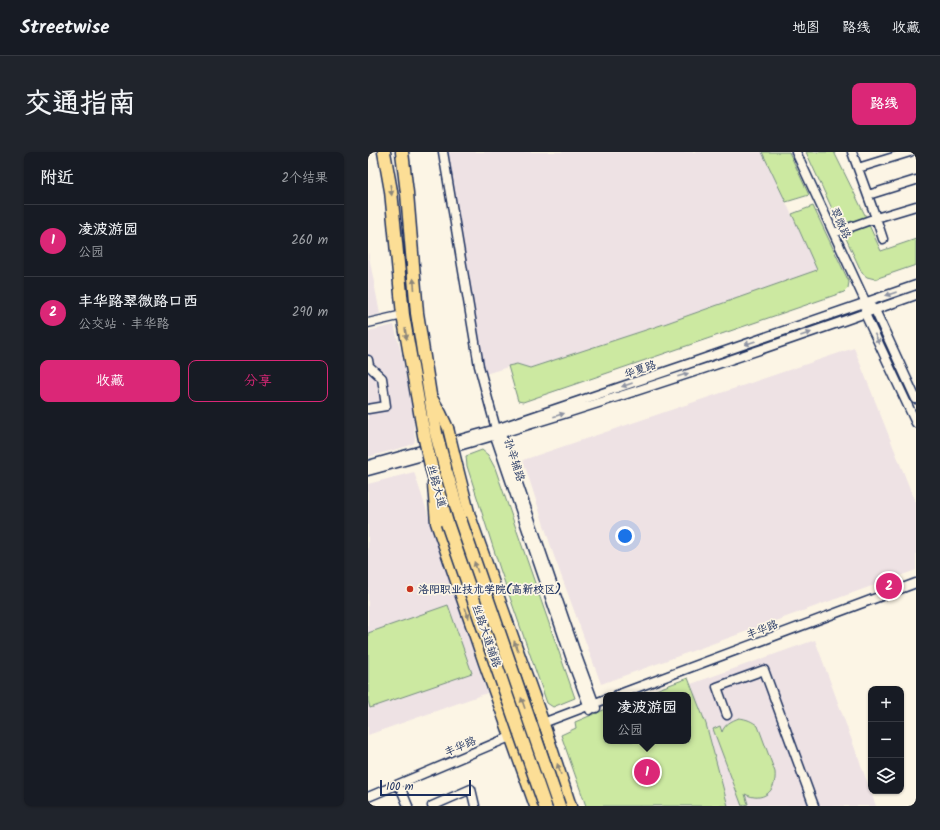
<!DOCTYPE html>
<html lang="zh">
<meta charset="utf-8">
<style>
:root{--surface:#171b24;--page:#20242c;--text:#f1f3f6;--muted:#9ea1a6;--line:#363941;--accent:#db2777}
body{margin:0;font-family:Kalam,"LXGW WenKai TC",sans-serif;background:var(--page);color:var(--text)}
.controls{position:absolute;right:12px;bottom:12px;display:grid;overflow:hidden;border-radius:8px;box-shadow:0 1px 3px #0004}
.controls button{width:36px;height:36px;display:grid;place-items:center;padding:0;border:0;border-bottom:1px solid var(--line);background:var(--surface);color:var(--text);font:20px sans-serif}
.scale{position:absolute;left:12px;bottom:10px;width:91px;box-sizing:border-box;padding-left:4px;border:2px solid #1b2f5e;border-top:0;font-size:11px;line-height:14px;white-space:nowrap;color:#1b2f5e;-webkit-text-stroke:3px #fcf5e5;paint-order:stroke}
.you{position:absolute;left:257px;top:384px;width:14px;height:14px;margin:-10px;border:3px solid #fff;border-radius:50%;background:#1a73e8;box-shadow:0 0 0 6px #1a73e833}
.badge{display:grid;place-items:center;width:26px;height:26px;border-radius:50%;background:var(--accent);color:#fff;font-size:13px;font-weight:700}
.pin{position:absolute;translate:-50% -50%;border:2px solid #fff;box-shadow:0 1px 4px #0006}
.popup{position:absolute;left:235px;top:540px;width:88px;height:52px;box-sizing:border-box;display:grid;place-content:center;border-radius:8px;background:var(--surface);filter:drop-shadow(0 1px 3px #0005);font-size:13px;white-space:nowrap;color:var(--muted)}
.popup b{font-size:15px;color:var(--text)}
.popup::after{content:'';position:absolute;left:50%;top:100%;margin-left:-8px;border:8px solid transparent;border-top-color:var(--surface)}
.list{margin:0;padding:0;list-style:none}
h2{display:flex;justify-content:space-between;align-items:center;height:52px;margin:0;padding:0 16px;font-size:17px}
h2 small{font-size:13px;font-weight:400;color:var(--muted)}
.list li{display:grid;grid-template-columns:26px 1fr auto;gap:12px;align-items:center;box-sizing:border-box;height:72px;padding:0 16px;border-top:1px solid var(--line)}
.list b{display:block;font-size:15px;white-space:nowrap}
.list p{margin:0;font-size:13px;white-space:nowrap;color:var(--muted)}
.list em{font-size:13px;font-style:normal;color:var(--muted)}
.actions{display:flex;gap:8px;padding:12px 16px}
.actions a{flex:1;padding:9px 0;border:1px solid var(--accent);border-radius:8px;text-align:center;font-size:14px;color:var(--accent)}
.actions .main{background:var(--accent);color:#fff}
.icon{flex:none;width:22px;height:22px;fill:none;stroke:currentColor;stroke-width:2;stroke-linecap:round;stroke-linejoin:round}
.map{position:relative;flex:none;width:548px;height:654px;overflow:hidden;border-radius:8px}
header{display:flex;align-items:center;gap:24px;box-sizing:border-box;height:56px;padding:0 20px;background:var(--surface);border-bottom:1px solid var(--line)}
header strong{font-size:19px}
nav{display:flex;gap:22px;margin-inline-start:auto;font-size:14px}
.intro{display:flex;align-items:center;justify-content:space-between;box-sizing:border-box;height:96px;padding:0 24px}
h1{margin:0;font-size:28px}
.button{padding:10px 18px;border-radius:8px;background:var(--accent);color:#fff;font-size:14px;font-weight:700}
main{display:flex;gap:24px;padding:0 24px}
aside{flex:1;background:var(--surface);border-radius:8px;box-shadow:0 1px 3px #0004}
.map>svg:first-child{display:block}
.built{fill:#eee2e4}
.green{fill:#cce9a1;stroke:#748c80}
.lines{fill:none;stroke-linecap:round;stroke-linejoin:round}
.minor-casing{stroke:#1b2f5e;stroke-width:11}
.major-casing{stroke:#1b2f5e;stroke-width:13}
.highway-casing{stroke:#1b2f5e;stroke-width:15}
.minor{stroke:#fcf5e5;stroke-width:8}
.major{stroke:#fcde96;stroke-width:10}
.highway{stroke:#fcde96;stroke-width:12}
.major-bridge-casing{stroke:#1b2f5e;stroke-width:13;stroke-linecap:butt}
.highway-bridge-casing{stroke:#1b2f5e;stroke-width:15;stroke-linecap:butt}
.major-bridge{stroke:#fcde96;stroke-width:10}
.highway-bridge{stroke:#fcde96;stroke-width:12}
.oneway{fill:#8c867a}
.oneway2{fill:#8c92a2}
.poi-dot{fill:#c8321e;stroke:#fcf5e5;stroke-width:1.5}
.labels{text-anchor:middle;stroke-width:3.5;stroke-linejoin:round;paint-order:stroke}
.street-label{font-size:11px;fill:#1b2f5e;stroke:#fcf5e5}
.poi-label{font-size:11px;font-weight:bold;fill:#1b2f5e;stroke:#fcf5e5;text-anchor:start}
</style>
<header>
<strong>Streetwise</strong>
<nav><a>地图</a><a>路线</a><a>收藏</a></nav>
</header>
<div class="intro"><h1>交通指南</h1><a class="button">路线</a></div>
<main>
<aside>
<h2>附近<small>2个结果</small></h2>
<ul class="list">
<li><span class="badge">1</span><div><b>凌波游园</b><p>公园</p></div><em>260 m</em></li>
<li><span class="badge">2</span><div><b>丰华路翠微路口西</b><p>公交站 · 丰华路</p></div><em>290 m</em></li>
</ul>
<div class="actions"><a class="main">收藏</a><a>分享</a></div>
</aside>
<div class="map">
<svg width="548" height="654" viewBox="0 0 548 654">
<rect width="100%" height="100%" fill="#fcf5e5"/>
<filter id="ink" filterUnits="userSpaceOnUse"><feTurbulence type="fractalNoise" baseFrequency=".025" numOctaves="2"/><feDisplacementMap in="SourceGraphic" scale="8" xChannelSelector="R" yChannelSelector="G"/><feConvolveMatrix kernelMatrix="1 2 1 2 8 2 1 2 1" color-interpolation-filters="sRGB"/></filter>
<g filter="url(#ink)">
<path class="built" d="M 70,0 L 394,0 L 450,118 L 296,172 L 162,216 L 149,212 L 108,225 Z
M 0,99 L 12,162 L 0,165 Z
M 26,173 L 34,204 L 45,262 L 47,287 L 46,291 L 40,294 L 0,305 L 0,179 Z
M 486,196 L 548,352 L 548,418 L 233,532 L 186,404 L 155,308 Z
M 46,320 L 119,541 L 0,583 L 0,332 Z
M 447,488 L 508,654 L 360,654 L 338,572 L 323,532 Z"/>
<path class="green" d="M 394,0 L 421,0 L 441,43 L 418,50 Z
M 438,0 L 466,0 L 498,65 L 472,74 Z
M 445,54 L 481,130 L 480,136 L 476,140 L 155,250 L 150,249 L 140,214 L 149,212 L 162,216 L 296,172 L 449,118 L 424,62 Z
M 501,73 L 513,99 L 548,87 L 548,113 L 507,127 L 499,125 L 494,121 L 476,82 Z
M 114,298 L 120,303 L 127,316 L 207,546 L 185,555 L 179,551 L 132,417 L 99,314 L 98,304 Z
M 80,453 L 104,521 L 2,556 L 0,549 L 0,481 Z
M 320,526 L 338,572 L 360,654 L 218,654 L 193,583 L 208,576 L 207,570 L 238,557 L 238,589 L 320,589 L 320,543 L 274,543 Z
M 371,566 C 379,567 384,569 390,574 L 407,620 C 409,640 394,651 377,642 L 380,652 L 374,654 L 345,577 L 352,574 L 354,580 C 357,572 363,569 371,566 Z"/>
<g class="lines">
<defs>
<path id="minor" d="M 75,0 L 111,214 L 128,277 L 127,284 L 204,510 L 222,558
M 428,0 L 498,151 L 507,158 L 548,247
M 484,0 L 508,66 L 548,54
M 490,16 L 542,0
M 500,43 L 548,28
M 466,81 L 508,66 L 515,87
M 497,158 L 497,162 L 548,271
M 0,171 L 35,163
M 0,208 L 1,214 L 14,226 L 18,254 L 0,257
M 130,279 L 133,282 L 210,507 L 228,556
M 0,313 L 128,277 L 317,213 L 548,133
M 0,319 C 43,307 86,296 128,283 C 269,240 410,193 548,143
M 249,543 L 548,431
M 359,563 L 349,535 L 396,518 L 446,654
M 31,632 L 40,654
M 0,645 L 175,571 L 238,547
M 64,654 L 103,637 L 107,654"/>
<path id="major" d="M 63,244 L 73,261 L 80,276
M 90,317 L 102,364 L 174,566 L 203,654
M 65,332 L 68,371 L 116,511 L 167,654"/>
<path id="highway" d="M 16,0 L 23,39 L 35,163 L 56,283
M 34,0 L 39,41 L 49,161 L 68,281
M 77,315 L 92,367
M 64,318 L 79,371"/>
</defs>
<use href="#minor" class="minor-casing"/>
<use href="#major" class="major-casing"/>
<use href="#highway" class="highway-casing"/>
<use href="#minor" class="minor"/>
<use href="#major" class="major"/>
<use href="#highway" class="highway"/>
<defs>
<path id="major-bridge" d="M 80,276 L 90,317"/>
<path id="highway-bridge" d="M 68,281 L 77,315
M 56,283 L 64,318
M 92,367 L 191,654
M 79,371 L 177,654"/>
</defs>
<use href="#major-bridge" class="major-bridge-casing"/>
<use href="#highway-bridge" class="highway-bridge-casing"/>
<use href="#major-bridge" class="major-bridge"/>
<use href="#highway-bridge" class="highway-bridge"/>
</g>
<defs><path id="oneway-solid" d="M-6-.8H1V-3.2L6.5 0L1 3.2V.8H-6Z"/></defs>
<g class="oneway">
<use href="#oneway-solid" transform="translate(23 38) rotate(82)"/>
<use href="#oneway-solid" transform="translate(46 132) rotate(-95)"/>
<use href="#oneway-solid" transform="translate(38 182) rotate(81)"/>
<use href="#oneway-solid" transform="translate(108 415) rotate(-109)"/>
<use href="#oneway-solid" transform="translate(99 461) rotate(71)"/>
<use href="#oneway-solid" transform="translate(148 494) rotate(-110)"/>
<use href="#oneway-solid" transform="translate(155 551) rotate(-109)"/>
<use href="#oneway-solid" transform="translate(191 617) rotate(-109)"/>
</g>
<g class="oneway2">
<use href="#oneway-solid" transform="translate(523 142) rotate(161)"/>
<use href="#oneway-solid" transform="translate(438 182) rotate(-19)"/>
<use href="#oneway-solid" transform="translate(509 187) rotate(65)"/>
<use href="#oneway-solid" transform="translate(382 191) rotate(161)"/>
<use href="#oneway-solid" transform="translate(315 223) rotate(-18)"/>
<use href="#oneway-solid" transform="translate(259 233) rotate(161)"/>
<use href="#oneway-solid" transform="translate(191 263) rotate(-18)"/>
</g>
</g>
<circle class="poi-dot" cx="42" cy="437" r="4"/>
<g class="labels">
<g class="street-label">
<text transform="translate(473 71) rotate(65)" y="4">翠微路</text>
<text transform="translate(272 217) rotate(-19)" y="4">华夏路</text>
<text transform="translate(147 308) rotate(72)" y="4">孙辛辅路</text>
<text transform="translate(69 334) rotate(75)" y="4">丝路大道</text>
<text transform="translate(394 477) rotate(-21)" y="4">丰华路</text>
<text transform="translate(119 484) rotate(71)" y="4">丝路大道辅路</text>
<text transform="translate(92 594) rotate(-23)" y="4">丰华路</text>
</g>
<g class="poi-label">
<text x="50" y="441">洛阳职业技术学院(高新校区)</text>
</g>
</g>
</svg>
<div class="controls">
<button>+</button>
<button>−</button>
<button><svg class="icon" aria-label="layers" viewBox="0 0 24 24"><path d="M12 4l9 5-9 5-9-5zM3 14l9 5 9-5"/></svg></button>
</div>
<div class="scale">100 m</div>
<div class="you"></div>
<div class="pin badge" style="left:279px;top:620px">1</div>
<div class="popup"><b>凌波游园</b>公园</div>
<div class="pin badge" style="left:521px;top:434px">2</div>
</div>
</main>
